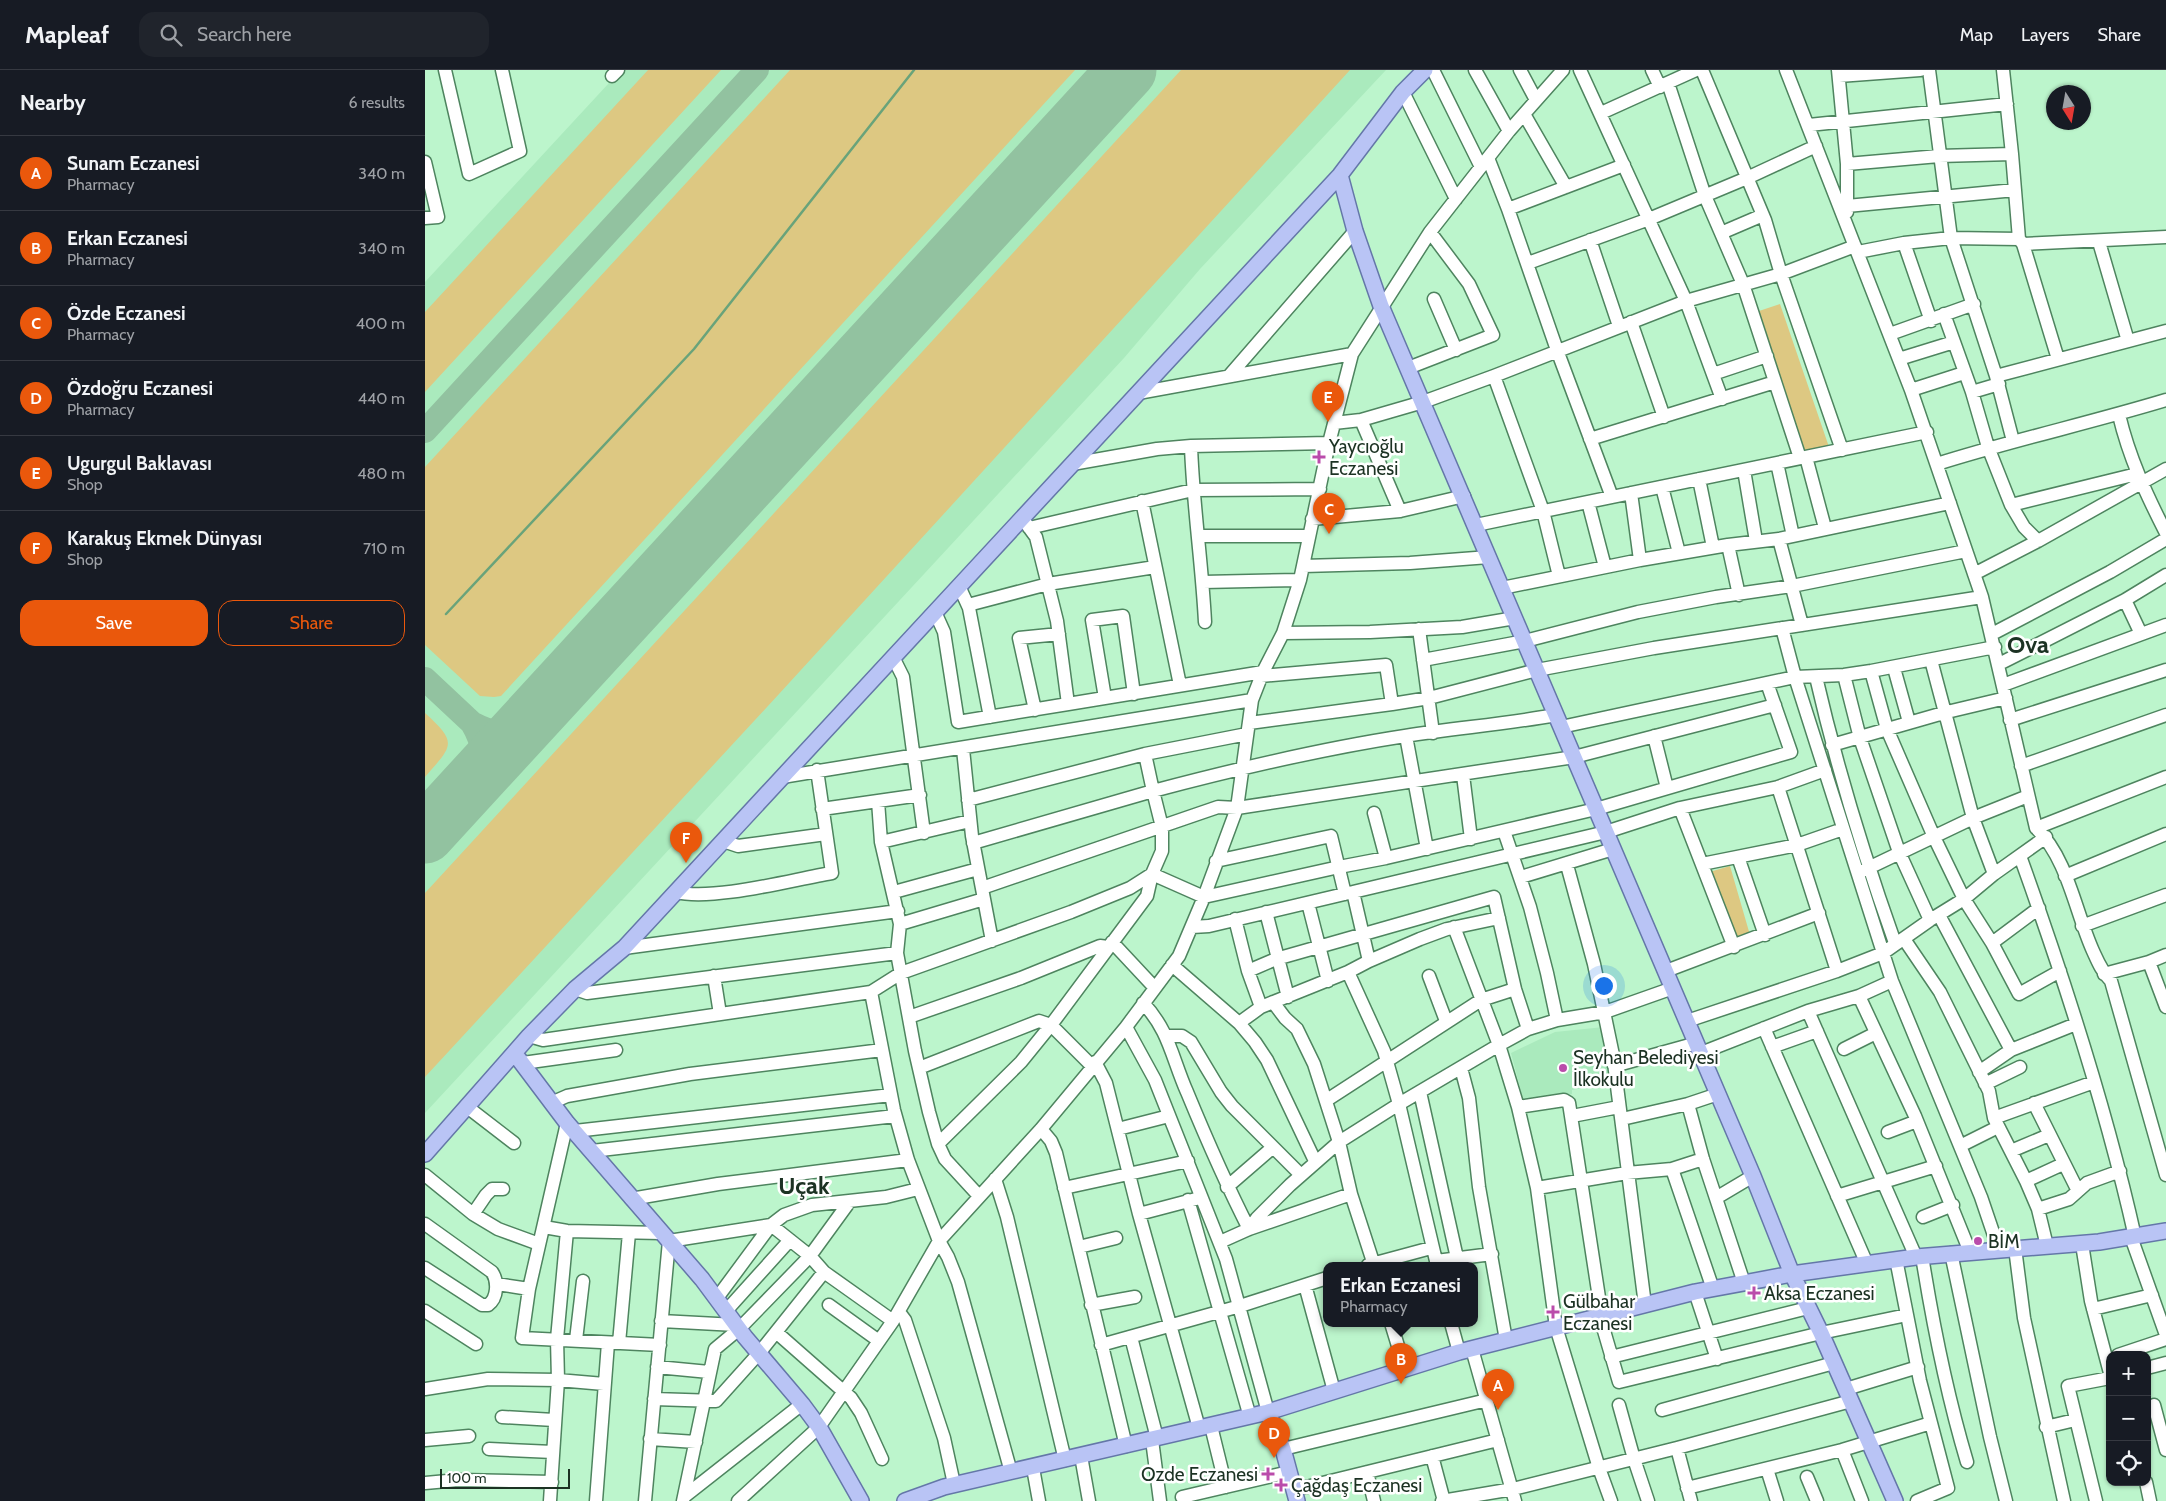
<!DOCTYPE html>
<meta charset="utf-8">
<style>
:root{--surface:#171b24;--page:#20242c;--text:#f1f3f6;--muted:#9ea1a6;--line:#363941;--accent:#ea580c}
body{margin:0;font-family:Cabin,sans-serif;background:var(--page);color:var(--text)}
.controls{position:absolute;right:15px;bottom:15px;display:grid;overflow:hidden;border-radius:10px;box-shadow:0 1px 4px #0004}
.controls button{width:45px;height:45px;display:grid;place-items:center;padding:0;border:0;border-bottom:1px solid var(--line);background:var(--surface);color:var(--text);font:25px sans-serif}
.compass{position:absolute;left:1621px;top:15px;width:45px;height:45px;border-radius:50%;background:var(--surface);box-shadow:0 1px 4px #0004;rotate:169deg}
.scale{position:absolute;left:15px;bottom:12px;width:130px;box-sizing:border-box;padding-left:5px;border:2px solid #1c3223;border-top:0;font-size:14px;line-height:18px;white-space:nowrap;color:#1c3223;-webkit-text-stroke:4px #fff;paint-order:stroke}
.you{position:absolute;left:1178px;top:915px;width:18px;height:18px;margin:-12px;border:4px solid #fff;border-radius:50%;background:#1a73e8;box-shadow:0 0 0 8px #1a73e833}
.badge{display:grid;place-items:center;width:32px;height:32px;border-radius:50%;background:var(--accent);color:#fff;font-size:16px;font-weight:700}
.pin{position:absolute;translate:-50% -41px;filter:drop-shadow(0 1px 2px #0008)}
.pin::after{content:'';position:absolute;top:26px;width:18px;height:15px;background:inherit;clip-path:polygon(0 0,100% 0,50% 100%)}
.popup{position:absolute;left:898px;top:1192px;width:155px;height:65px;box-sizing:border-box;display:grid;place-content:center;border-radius:10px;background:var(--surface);filter:drop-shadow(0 1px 4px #0005);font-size:16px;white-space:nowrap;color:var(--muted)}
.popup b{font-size:19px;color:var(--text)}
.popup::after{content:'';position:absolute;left:50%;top:100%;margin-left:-10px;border:10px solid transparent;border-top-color:var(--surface)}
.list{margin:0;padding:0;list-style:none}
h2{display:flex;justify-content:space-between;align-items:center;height:65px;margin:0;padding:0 20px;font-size:21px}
h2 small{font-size:16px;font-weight:400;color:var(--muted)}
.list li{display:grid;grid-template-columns:32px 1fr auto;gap:15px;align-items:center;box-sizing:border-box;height:75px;padding:0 20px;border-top:1px solid var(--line)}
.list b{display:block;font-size:19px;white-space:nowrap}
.list p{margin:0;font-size:16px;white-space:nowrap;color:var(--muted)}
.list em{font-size:16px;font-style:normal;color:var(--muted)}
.actions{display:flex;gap:10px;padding:15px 20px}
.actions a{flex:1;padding:11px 0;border:1px solid var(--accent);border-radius:15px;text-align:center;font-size:18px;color:var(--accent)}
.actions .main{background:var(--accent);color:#fff}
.icon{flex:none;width:28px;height:28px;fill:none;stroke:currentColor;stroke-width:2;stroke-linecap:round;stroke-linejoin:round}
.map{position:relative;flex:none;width:1741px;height:1431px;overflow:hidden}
header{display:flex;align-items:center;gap:30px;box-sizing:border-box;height:70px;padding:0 25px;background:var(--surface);border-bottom:1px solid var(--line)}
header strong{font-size:24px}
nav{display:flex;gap:28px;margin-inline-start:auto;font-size:18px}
.search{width:350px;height:45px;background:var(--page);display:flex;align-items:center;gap:12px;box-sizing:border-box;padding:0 18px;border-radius:15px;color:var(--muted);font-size:19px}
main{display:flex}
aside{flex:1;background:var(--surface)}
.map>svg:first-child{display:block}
.built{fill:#aaeabd}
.green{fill:#ddc882}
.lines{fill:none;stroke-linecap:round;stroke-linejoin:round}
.stream{stroke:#69a37a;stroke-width:2.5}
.taxiway{stroke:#92c2a0;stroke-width:24}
.runway{stroke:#92c2a0;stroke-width:59}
.minor-casing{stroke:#4e845f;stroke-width:15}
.major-casing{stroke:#6477a8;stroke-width:18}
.minor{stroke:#fff;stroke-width:12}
.major{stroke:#b9c4f5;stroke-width:15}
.poi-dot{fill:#ba4cab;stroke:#fff;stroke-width:2}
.labels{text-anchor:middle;stroke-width:5;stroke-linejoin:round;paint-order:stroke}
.poi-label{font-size:19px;fill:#1c3223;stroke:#fff;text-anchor:start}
.district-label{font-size:24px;font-weight:bold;fill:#1c3223;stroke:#fff}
</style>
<header>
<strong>Mapleaf</strong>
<div class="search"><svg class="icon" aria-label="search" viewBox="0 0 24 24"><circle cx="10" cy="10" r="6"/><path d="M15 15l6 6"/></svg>Search here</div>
<nav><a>Map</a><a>Layers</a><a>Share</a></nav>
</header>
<main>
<aside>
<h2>Nearby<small>6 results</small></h2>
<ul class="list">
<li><span class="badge">A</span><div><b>Sunam Eczanesi</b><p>Pharmacy</p></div><em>340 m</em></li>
<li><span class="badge">B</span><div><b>Erkan Eczanesi</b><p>Pharmacy</p></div><em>340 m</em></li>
<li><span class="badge">C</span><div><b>Özde Eczanesi</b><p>Pharmacy</p></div><em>400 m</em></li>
<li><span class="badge">D</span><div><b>Özdoğru Eczanesi</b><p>Pharmacy</p></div><em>440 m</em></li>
<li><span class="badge">E</span><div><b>Ugurgul Baklavası</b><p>Shop</p></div><em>480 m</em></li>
<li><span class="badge">F</span><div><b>Karakuş Ekmek Dünyası</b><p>Shop</p></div><em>710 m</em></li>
</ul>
<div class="actions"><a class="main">Save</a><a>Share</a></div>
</aside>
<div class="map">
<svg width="1741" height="1431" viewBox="0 0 1741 1431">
<rect width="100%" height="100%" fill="#bcf5cc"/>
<path class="built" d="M 196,0 L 961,0 L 775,199 L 699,288 L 0,1043 L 0,212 Z
M 1179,957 L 1187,1013 L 1147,1020 L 1147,1024 L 1099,1033 L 1086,983 L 1130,962 Z"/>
<path class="green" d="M 223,0 L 296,0 L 0,322 L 0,242 Z
M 365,0 L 650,0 L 76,626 L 69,627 L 55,626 L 0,575 L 0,397 Z
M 756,0 L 925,0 L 354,624 L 0,1007 L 0,823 Z
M 1355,234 L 1404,377 L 1375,381 L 1325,244 Z
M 0,643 C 33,673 28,675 0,707 Z
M 1305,796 L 1325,865 L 1311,869 L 1281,803 Z"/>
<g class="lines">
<path class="stream" d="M 21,544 L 269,279 L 489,0"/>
<path class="taxiway" d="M 0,361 L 332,0
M 0,609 L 47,653
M 46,714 C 61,691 61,677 47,653 C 66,663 81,667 100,655"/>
<path class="runway" d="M 0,764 L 702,0"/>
<defs>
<path id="minor" d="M 20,0 L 44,104 L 95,81 L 77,0
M 1008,0 L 1056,97
M 1050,0 L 1084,61
M 1095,0 L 1111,30
M 1155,0 L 1261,231 L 1297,329
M 1227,0 L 1235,17
M 1277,0 L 1340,150 L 1356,204 L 1417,380
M 1361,0 L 1486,320 L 1557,527 L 1611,758 C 1643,789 1650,841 1668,881 C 1673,892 1677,902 1686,911 L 1741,1105
M 1413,0 L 1422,94 L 1422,142
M 1504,0 L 1526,168 L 1571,306 L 1588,371
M 1578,0 L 1587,84 L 1594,169 L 1598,174 L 1633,289
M 187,6 L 193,0
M 1414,6 L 1495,0
M 1243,13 L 1280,126 L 1318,214 L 1375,388
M 978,22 L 1031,129
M 1176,43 L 1271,0
M 1099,44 L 1141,117
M 1384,55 L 1582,34
M 1063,88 L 1083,139 L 1132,280 L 1187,427
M 0,92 L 13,147 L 0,148
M 1422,94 L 1514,86 L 1587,84
M 1422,136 L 1590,120
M 1083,139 L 1199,95
M 1296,163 L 1338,145
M 1165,170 L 1194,256
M 1674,172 L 1703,271
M 1479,173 L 1506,251
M 1598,174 L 1741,167
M 1433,182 L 1479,173 L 1526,168 L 1594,169
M 1103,193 L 1224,149 L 1322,108 L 1391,76
M 1009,229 L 1031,280
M 1519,244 L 1547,322 L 1563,377 L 1586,435 L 1599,457 L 1613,471
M 1206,252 L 1239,347
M 1465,264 L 1549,234
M 1474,289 L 1529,272
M 983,298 L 1068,265 L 1044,214 L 1005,162
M 1288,304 L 1342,286
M 804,306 L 930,161
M 1069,306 L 1118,441 L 1134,506
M 1571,306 L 1741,261
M 1486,320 L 1539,303
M 1547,322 L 1574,314
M 713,323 L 927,284
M 1694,345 C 1704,387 1721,424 1741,463
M 936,350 L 975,441
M 909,353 L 936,350 L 998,332 L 1069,306 L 1261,231 L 1356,204 L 1430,176
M 1165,369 L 1350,312
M 766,376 C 768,435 777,493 780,552
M 1381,387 L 1400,458
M 1352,393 L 1368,466
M 647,394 L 732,379 L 766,376 L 904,373
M 1512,394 C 1588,370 1665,353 1741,330
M 1319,400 L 1331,471
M 1274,409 L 1288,477
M 1237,417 L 1254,483
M 1206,423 L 1215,490
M 717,431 L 755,615
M 1163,432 L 1180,497
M 1586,435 L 1712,404
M 887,449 L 975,441 L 1039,426
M 1051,455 L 1502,362
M 604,458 L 768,420 L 895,419
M 773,466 L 884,466
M 1354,469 L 1377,555
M 1303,475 L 1314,525
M 878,496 L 985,493 L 1064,487
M 1549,504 L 1613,471 L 1741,399
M 778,512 L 875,510
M 534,516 L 544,538 L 565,647
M 1077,518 L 1215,490 L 1303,475 L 1354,469 L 1525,433
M 1700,530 L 1716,564
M 543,535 L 623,514 L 730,497
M 510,542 L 519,562 L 533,652 L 643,634 L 632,551 L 611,467 L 597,448
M 1357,558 L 1370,607 L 1467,911 L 1556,1127 L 1574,1180
M 994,559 L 1008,663
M 858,563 L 945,562 L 1037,557 L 1090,548
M 1567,564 L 1685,502 L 1741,469
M 468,587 L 478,607 L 499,763
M 998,590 L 1100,571 L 1213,542 L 1291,527 L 1367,516 L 1541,481
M 1506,590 L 1548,748 L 1569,804
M 1574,594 L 1700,530 L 1741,505
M 1469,598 L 1484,652
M 1446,601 L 1462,659 L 1509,767 L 1539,829 L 1567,873 L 1594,924 L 1635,901
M 1419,605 L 1435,668 L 1474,782 L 1505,850
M 836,606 L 961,595 L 967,634
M 1391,607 C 1412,698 1439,786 1470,873
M 1578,615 L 1741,555
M 680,628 L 667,550 L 698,546 L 709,624
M 643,634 L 838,602
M 610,640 L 594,568 L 634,564
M 1585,650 L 1741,600
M 824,653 L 967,634 L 1004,628 L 1112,600 L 1229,578 L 1557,527
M 1136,657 L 1370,607 L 1419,605 L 1446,601 L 1570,577
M 981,666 L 1002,779
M 1229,666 L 1242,718
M 1407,675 L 1522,642 L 1581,628
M 538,679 L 547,766 L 567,871
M 720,684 L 822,664
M 1596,696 L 1741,645
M 1038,705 L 1046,769
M 357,707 L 827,630
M 1353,717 L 1412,901
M 543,730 L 720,684 L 728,721 C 811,699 895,679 980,666 C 1031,658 1081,654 1131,645
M 453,731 L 456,772 L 475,854 L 472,883 L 490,981 L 504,1042 L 513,1074 L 520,1089 L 554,1126
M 1255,738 L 1309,877
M 397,739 L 495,725
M 949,743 L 961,788
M 1611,758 L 1741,707
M 1079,761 L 1105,837 L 1122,903 L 1132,950
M 298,771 L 313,776 L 401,764
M 456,772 L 545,751
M 548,773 L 728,721 L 737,757 L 737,781 L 727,804 L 779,827 L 914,797 L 961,788 L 1171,739 L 1366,682 L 1342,613
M 1595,786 C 1640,911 1681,1037 1710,1167
M 1313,787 L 1340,865
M 791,791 L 906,766 L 920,824
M 1277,794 L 1372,775 L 1418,759
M 1142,795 L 1169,894 L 1188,985 L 1220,1235
M 1437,801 L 1548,748 L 1603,726
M 1640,806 L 1741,764
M 1096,807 L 1188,779
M 557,818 L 793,737 L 812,738 L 1149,687 L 1350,635
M 250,822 C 290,831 365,810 407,803 L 392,700
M 469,822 L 553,799
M 883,833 L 903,911
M 841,842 L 863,927
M 1514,845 L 1586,980
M 810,849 L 823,901 L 836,937
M 475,854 L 559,829
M 1657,856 L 1741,825
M 767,857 L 784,856 L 928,822
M 1029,857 L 1074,975 L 1093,1037 L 1112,1118 L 1131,1257 L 1174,1398 L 1186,1431
M 1479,869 L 1515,922 L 1564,1021 L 1569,1048 L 1601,1111 L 1613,1139 L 1622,1176
M 687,872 L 729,917
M 1567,873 L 1614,838
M 199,878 L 473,841
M 944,891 L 928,822 L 1181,762 L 1255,738 L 1353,717 L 1400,700
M 1724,892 L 1741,937
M 747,895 L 814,953 L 830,972 L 842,990 L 890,1091
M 823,901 L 851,889 L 1069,827 L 1090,919 L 1103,959
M 1241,901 L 1394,843
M 923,902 L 959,981 L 974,1034 L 1012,1195
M 1679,904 L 1724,892 L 1741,885
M 289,906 L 295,944
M 1004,906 L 1021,951
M 150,919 L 162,923 L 472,883
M 1434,926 L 1490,1046 L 1545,1182
M 848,932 L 860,948 L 872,959 L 889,994 L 914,1072 L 926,1124
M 718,933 C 744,960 747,988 762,1022 C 781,1068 801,1114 824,1159 L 832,1148 L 865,1115 L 914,1072 L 974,1034 L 1074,975 L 1103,959 L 1132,950 L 1180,942 L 1248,918
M 1383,941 L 1491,1187
M 484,947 L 596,908 L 675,876 L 683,877
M 1262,951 L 1412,901 L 1458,883 L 1505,850 L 1539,829 L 1569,804 L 1621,767
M 814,953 L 836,937 L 923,902 L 944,891 L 995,869 L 1022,859 L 1074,848
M 701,957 L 730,1010 L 801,1189 L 843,1342
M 1339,958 L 1442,1194
M 104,966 L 118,970 L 446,922
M 741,966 L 757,966 L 766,972 L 796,1022 L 807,1036 L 876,1105
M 1347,977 L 1392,961
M 1419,979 L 1451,963
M 1276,983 L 1383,941 L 1434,926 L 1467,911
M 670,992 L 681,1013 L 714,1144 L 774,1358
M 98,993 L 191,980
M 1189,996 L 1272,973
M 494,998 L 614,951 L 626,955 L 667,996
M 1036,998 L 1044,1028 L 1054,1117 L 1081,1270
M 1554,1002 L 1586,980 L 1651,954
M 1560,1014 L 1595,997
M 995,1022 L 1032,1188
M 902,1030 L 1056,930 L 1090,919
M 126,1033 L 142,1026 L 265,1004 L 457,980
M 1609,1033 L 1653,1121
M 1263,1034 L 1278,1089 L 1319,1213
M 41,1036 L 89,1073
M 1093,1037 L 1139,1030 L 1144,1033 L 1177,1247
M 1147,1046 L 1194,1037
M 1569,1048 L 1669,1012
M 1197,1049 L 1263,1034 L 1293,1024
M 142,1053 L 104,1219 L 97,1268 L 235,1275
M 616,1059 L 626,1071 L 631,1083 L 701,1376
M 693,1059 L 744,1046
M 150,1061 L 466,1025
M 1463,1062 L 1492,1051
M 513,1074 L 596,992 L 626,955 L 722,826 L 727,804 L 705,818 L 646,842 L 476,903 L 446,922 L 469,1040 L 483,1090 L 514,1171 L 523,1187 L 533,1212 L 586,1402
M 1535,1076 L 1573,1057
M 167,1081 L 470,1046
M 1586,1081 L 1624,1065
M 1247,1099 L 1288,1219
M 0,1105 L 48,1144 L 73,1159 L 114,1174
M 570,1109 L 582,1147 L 640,1390
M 1601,1111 L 1638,1094
M 802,1117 L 847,1078
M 639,1118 L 763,1091
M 1112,1118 L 1202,1103 L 1247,1099 L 1278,1089
M 1412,1126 L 1511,1096
M 1291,1128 L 1328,1106
M 206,1129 L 293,1114 L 483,1090
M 763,1130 L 825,1347
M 1613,1139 L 1644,1129 L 1662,1113 L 1695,1101
M 48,1144 L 61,1125 L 67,1119 L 78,1119
M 714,1144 L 771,1129
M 1498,1147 L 1528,1135
M 0,1154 L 67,1202 C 73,1211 73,1228 63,1235 L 57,1235 L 0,1198
M 119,1157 L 142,1161 L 236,1163
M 1706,1167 L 1741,1265
M 795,1172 L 824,1159 L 926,1124 L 949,1195
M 1657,1174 L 1666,1231 L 1685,1303
M 654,1177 L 691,1168
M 1590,1178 L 1599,1248 L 1639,1431
M 1526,1183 L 1565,1367 L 1581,1431
M 1497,1186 C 1508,1255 1522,1325 1542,1392
M 1471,1189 L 1495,1311 L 1523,1418 L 1492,1431
M 1011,1191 L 1067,1184
M 943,1195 L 1006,1178
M 72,1214 L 104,1219
M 880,1215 L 909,1321
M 1270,1222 L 1292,1289
M 292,1228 L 346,1155 L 359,1145 L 387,1135 L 461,1127 L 493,1119
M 404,1235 L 454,1271
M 666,1235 L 710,1227
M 1668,1239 L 1727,1225
M 0,1241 L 51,1274
M 301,1241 L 365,1170
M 474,1242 L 480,1250 L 519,1368 L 529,1414
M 1175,1247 L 1194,1312 L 1396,1263 L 1482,1245
M 236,1251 L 311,1255
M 966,1253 L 980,1299
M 1026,1253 L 1034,1282
M 351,1262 L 426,1328 L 436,1343 L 457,1389
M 706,1267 L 732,1368
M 151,1270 L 158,1211
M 194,1273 L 204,1163
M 676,1275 L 815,1236 L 902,1208
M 1047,1279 L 1090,1431
M 1693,1285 L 1741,1269
M 1186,1287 L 1383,1238
M 232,1297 L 284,1302
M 1722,1298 L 1741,1293
M 0,1319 L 63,1309 L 133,1310 L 179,1314
M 1421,1319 L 1493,1297
M 229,1329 L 291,1331 L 335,1282 L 399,1202
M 1194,1335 L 1209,1389 L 1223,1431
M 1729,1335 L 1741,1380
M 1237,1340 L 1409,1293
M 77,1347 L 129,1350
M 786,1356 L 801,1417
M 1621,1357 L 1650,1350
M 225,1369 L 271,1372
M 0,1370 L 44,1366
M 727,1370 L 735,1431
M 1252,1378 L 1266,1431
M 64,1379 L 128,1382
M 858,1379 L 1062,1330
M 1417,1380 L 1437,1431
M 656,1386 L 664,1431
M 1007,1386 L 1019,1431
M 608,1398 L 614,1431
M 1342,1399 L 1352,1431
M 942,1402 L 949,1431
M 1382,1407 L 1392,1431
M 1721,1412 L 1725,1431
M 0,1413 L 33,1410 L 127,1412
M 1262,1418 L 1417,1380 L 1506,1353
M 869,1420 L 1073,1370
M 260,1426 L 377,1334
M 757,1427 L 864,1402
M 125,1431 L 133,1310 L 132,1269 L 142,1161
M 171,1431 L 183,1273
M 220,1431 L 244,1171 L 346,1155 L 385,1186 L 399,1202 L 468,1251
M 258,1431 L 290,1279 L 314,1259 L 385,1186 L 425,1131
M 313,1431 L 394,1357 L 468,1251 L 514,1171 L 616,1059 L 701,957 L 754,886 L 779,827 L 812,738 L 827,630 L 838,602 L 858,563 L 875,510 L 904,373 L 927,284 L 1005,162 L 1084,61 L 1138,0
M 1017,1431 L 1088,1419 L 1252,1378 L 1426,1331
M 1671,1431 L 1643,1316 L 1685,1308"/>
<path id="major" d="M 915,105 L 930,161 L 956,236 L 1328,1106 L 1367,1204 L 1396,1263 L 1470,1431
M 90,984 L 142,1053 L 277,1209 L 320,1267 L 377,1334 L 394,1357 L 436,1431
M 0,1084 L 104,966 L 150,919 L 199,878 L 915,105 L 978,22 L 1000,0
M 843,1342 L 858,1379 L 872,1431
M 480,1431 L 519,1417 L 843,1342 L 1034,1282 L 1270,1222 L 1367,1204 L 1491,1187 L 1674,1172 L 1741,1161"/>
</defs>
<use href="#minor" class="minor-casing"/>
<use href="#major" class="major-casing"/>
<use href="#minor" class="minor"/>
<use href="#major" class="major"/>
</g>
<g class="poi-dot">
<path d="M891.5 379.5h5v5h5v5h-5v5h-5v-5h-5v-5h5z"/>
<circle cx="1138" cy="998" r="5"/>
<circle cx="1553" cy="1171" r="5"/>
<path d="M1326.5 1215.5h5v5h5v5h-5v5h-5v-5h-5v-5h5z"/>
<path d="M1125.5 1234.5h5v5h5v5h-5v5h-5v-5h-5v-5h5z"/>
<path d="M840.5 1396.5h5v5h5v5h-5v5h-5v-5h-5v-5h5z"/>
<path d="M853.5 1407.5h5v5h5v5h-5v5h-5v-5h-5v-5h5z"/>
</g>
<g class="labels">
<g class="poi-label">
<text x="904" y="383">Yaycıoğlu<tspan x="904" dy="22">Eczanesi</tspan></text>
<text x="1148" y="994">Seyhan Belediyesi<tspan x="1148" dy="22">İlkokulu</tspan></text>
<text x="1563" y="1178">BİM</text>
<text x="1339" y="1230">Aksa Eczanesi</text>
<text x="1138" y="1238">Gülbahar<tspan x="1138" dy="22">Eczanesi</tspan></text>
<text x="833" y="1411" text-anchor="end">Ozde Eczanesi</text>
<text x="866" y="1422">Çağdaş Eczanesi</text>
</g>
<g class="district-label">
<text x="1603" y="583">Ova</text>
<text x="379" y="1124">Uçak</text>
</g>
</g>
</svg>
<div class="controls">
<button>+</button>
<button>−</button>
<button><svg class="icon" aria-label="locate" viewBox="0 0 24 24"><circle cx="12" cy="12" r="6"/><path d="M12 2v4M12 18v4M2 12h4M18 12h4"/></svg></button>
</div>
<svg class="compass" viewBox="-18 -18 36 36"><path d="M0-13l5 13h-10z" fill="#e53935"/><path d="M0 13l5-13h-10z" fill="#9ea1a6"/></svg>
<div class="scale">100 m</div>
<div class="you"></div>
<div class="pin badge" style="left:1073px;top:1340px">A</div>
<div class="pin badge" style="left:976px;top:1314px">B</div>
<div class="popup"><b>Erkan Eczanesi</b>Pharmacy</div>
<div class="pin badge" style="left:904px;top:464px">C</div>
<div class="pin badge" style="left:849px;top:1388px">D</div>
<div class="pin badge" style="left:903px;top:352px">E</div>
<div class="pin badge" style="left:261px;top:793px">F</div>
</div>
</main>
